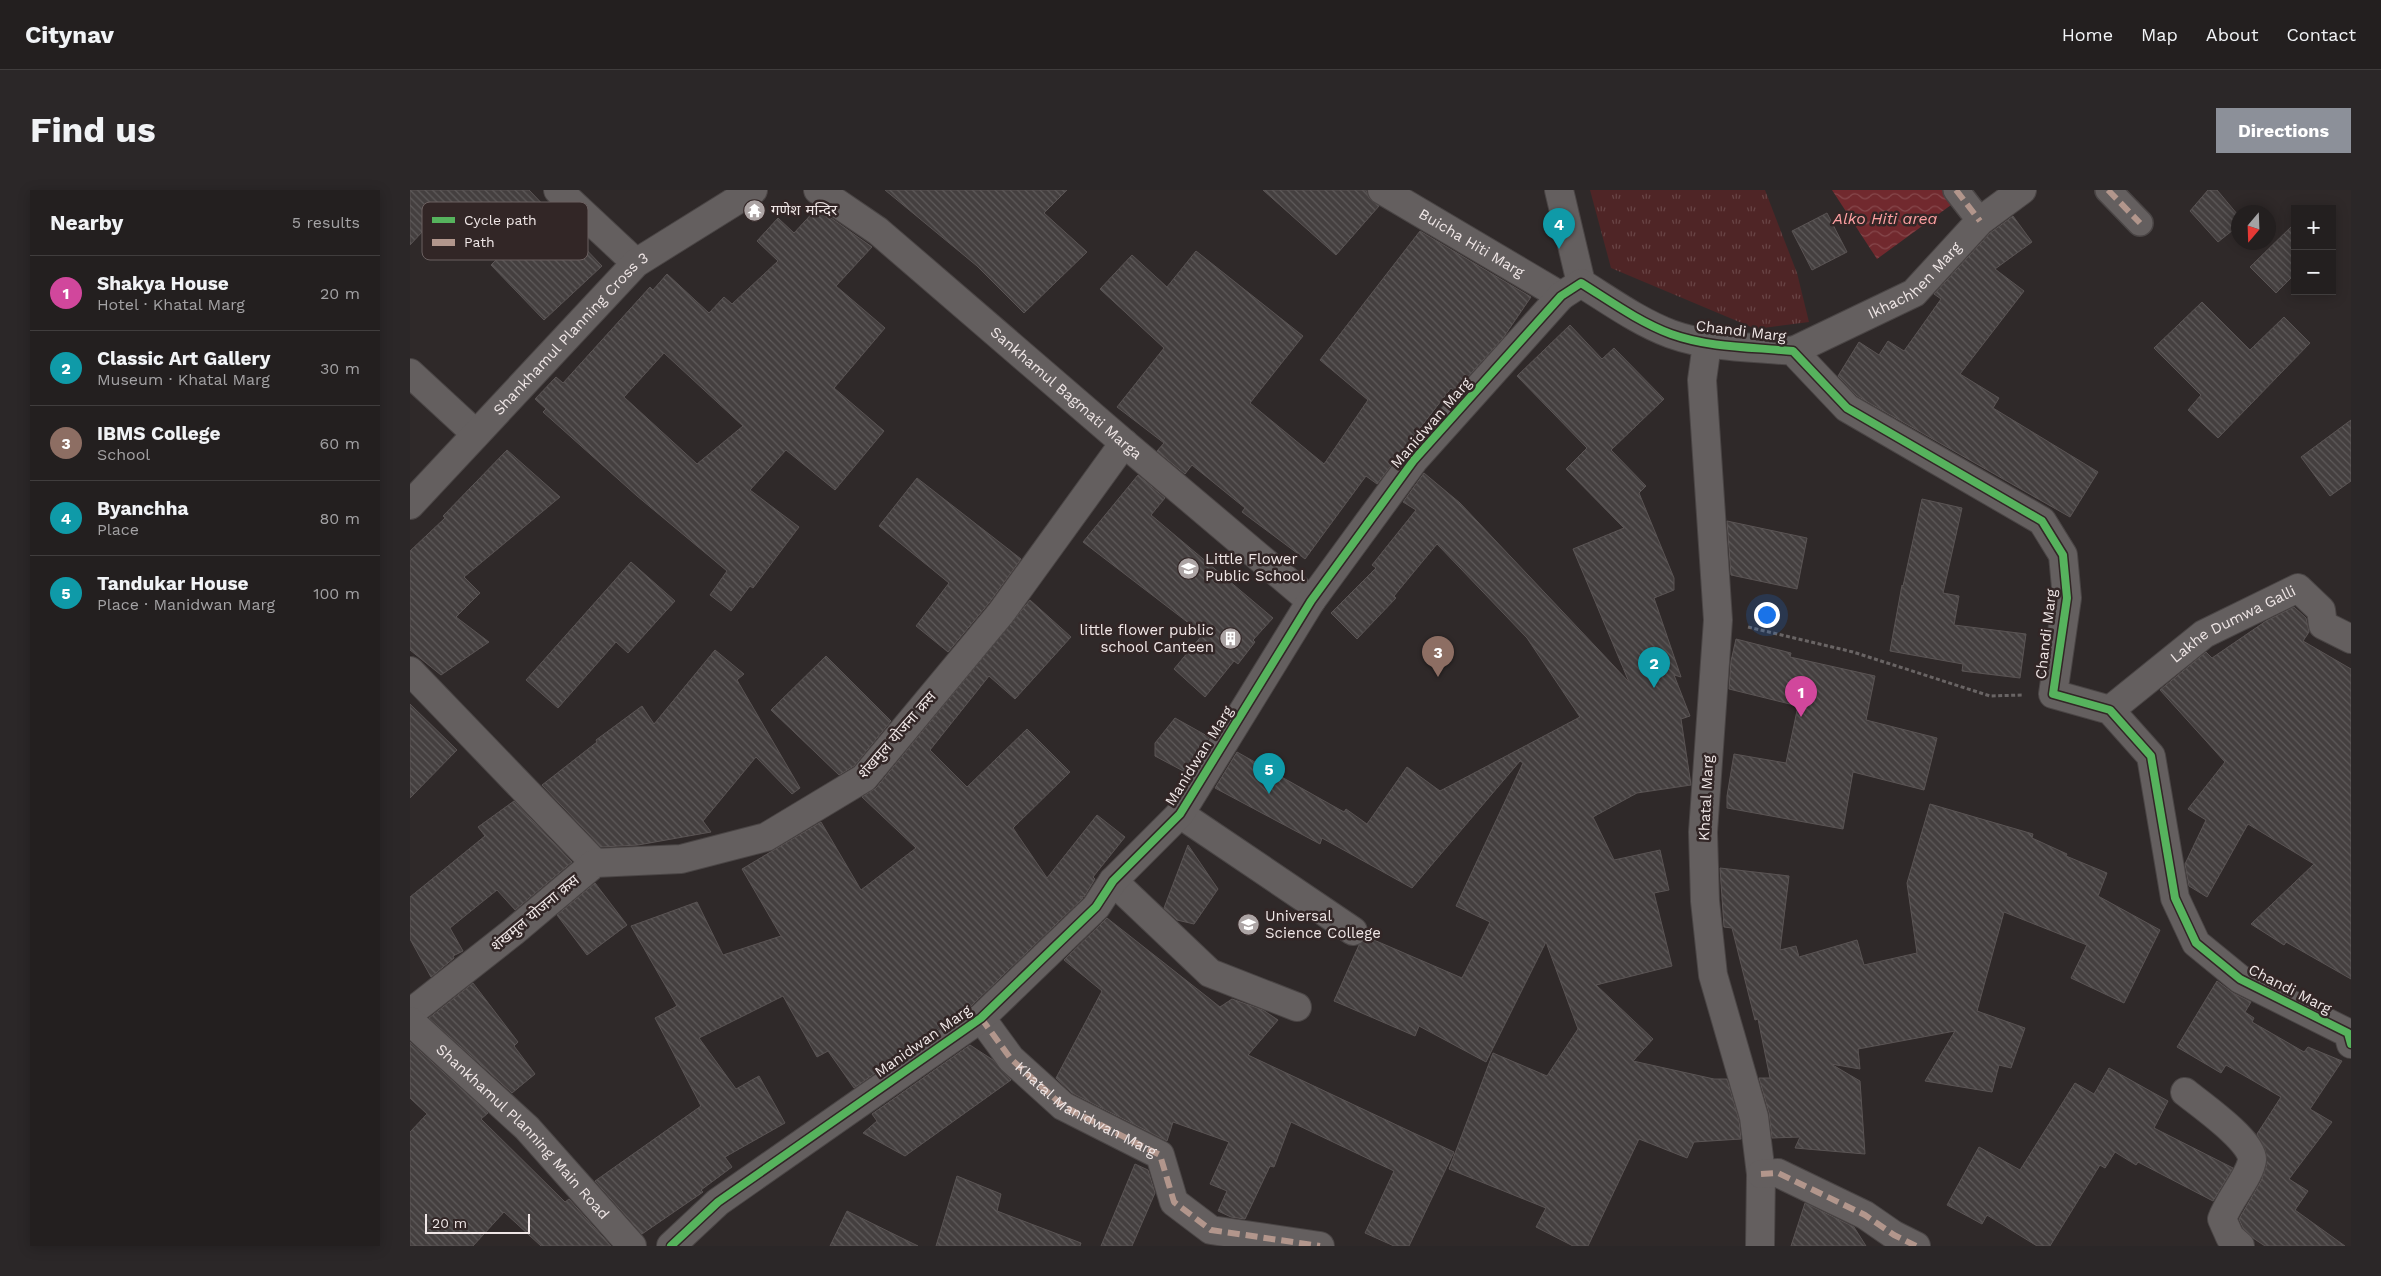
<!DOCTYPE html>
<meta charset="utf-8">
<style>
:root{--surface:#231f1f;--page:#2b2728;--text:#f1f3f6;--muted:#a3a2a4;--line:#403d3d;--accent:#8c9099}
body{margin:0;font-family:"Work Sans","Noto Sans Devanagari",sans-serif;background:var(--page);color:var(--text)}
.controls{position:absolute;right:15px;top:15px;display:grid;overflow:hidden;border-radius:0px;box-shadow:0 2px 12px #0003}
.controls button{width:45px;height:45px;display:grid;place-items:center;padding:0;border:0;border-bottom:1px solid var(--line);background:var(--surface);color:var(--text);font:25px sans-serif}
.compass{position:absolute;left:1821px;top:15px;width:45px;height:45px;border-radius:50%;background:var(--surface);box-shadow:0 2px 12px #0003;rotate:199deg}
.scale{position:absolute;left:15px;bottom:12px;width:105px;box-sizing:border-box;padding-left:5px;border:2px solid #efe6e6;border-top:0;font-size:14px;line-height:18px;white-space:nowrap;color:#efe6e6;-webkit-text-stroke:4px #322626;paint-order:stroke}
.you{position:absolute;left:1356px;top:424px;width:18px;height:18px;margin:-12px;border:4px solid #fff;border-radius:50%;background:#1a73e8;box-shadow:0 0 0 8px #1a73e833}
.badge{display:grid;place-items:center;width:32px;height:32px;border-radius:50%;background:var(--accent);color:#fff;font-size:16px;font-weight:700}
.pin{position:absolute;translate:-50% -41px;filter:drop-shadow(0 1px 2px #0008)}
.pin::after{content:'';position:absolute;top:26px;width:18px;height:15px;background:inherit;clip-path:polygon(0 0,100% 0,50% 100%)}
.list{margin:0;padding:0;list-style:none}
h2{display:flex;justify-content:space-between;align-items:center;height:65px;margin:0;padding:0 20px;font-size:21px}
h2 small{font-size:16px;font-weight:400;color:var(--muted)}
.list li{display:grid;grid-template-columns:32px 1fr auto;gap:15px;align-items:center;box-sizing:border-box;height:75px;padding:0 20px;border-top:1px solid var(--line)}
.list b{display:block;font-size:19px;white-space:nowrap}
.list p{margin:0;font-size:16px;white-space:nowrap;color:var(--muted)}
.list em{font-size:16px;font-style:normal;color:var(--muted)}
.map{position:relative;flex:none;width:1941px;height:1056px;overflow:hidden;border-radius:0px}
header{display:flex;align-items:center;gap:30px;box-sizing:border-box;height:70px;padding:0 25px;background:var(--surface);border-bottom:1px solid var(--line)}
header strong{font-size:24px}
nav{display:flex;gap:28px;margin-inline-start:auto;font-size:18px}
.intro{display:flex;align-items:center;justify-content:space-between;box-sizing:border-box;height:120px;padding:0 30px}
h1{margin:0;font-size:35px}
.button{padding:12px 22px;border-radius:0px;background:var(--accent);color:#fff;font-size:18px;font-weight:700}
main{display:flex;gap:30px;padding:0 30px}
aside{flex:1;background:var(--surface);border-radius:0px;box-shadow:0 2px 12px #0003}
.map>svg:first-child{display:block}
.park{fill:url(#park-tufts)}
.water{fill:url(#water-waves)}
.building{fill:url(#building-back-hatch);stroke:#5a5454;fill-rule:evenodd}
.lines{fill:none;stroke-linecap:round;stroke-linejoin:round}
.pedestrian-casing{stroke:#4a4545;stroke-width:28}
.minor-casing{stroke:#4a4545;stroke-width:30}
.path{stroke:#696464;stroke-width:3;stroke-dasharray:4 2.5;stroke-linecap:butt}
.pedestrian{stroke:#645f5f;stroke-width:25}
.minor{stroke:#645f5f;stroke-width:28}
.quiet{stroke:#b2968c;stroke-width:6;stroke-dasharray:12 6;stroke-linecap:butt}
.cycleway-casing{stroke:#322626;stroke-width:11}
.cycleway{stroke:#56b35d;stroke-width:8}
.labels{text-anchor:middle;stroke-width:5;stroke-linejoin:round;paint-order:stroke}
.poi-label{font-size:15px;fill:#efe6e6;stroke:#322626;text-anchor:start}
.street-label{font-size:15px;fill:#efe6e6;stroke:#322626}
.water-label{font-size:16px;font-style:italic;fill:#fea0a2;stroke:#322626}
.key{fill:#322626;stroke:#6b6060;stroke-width:1}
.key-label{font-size:14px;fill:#efe6e6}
</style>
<header>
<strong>Citynav</strong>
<nav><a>Home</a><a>Map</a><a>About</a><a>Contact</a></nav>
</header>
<div class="intro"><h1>Find us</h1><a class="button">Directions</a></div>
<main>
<aside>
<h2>Nearby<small>5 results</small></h2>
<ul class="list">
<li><span class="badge" style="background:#d1479c">1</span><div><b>Shakya House</b><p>Hotel · Khatal Marg</p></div><em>20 m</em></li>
<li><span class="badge" style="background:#0f9aa8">2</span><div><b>Classic Art Gallery</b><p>Museum · Khatal Marg</p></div><em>30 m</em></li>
<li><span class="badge" style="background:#8d6e63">3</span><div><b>IBMS College</b><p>School</p></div><em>60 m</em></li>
<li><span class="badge" style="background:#0f9aa8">4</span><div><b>Byanchha</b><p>Place</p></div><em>80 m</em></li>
<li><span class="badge" style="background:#0f9aa8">5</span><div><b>Tandukar House</b><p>Place · Manidwan Marg</p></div><em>100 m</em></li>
</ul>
</aside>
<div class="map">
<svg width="1941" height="1056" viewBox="0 0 1941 1056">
<defs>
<pattern id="park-tufts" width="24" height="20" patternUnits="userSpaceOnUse" patternTransform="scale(1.25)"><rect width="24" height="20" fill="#4f2526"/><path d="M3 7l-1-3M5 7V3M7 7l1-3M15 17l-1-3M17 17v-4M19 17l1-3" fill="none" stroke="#694546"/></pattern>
<pattern id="water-waves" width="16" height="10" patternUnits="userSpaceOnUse" patternTransform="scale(1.25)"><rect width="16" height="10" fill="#71292e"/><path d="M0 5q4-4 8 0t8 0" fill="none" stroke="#86484c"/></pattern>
<pattern id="building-back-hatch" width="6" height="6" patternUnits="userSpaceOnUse" patternTransform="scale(1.25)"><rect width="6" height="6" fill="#443f3f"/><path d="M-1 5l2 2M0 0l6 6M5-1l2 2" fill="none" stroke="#5f5b5b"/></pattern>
</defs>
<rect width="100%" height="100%" fill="#2f2929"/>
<path class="park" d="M 1180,0 L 1355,0 L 1387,83 L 1399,132 L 1346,139 L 1201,78 Z"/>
<path class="water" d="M 1422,0 L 1546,0 L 1552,7 L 1467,69 Z"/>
<path class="building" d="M 0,0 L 119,0 L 192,76 L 134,130 L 81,75 L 96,60 L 37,15 L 0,55 Z
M 475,0 L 657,0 L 634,23 L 677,62 L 614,123 L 567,76 Z
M 853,0 L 956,0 L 959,8 L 969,16 L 926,65 Z
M 1798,0 L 1807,0 L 1828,25 L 1828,36 L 1808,52 L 1780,21 Z
M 407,18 L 462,57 L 426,96 L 475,138 L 424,198 L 474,241 L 425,300 L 376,260 L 340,300 L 389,337 L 343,398 L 340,396 L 321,421 L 300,405 L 317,381 L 227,306 L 133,222 L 136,219 L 125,209 L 146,187 L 153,193 L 240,97 L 243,100 L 257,84 L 299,123 L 314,107 L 322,114 L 368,71 L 347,51 L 368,28 L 384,43 ZM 254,163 L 333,236 L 287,274 L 214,207 Z
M 1417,23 L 1437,62 L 1402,80 L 1382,41 Z
M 1603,26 L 1622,52 L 1585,79 L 1614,101 L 1550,184 L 1589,208 L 1583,218 L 1688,282 L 1660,327 L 1447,206 L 1428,186 L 1449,152 L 1469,165 L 1478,151 L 1494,161 L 1531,109 L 1524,104 L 1580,43 Z
M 1885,33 L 1885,84 L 1866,103 L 1840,77 Z
M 1010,41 L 1121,107 L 1093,148 L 1045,201 L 1041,198 L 967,294 L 956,286 L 895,369 L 832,322 L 835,318 L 782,275 L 775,284 L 747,261 L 754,253 L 707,217 L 754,158 L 690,99 L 722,65 L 757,97 L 786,61 L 893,146 L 840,213 L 914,274 L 958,210 L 910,170 Z
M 1792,112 L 1840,160 L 1874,127 L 1900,153 L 1808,248 L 1778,220 L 1791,205 L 1744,158 Z
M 1160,135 L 1192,169 L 1204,158 L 1254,209 L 1201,260 L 1236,296 L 1229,303 L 1264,388 L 1264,400 L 1244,408 L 1271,487 L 1264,485 L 1280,526 L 1271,529 L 1281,595 L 1227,603 L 1183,627 L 1204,670 L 1250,660 L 1259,700 L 1244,703 L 1262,776 L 1186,795 L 1243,849 L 1223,871 L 1304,889 L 1317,889 L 1329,930 L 1331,949 L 1284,952 L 1277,968 L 1229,949 L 1178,1056 L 1163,1056 L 1126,1037 L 1136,1018 L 1039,979 L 1083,863 L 1137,886 L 1168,839 L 1136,752 L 1076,872 L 1009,836 L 1005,846 L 924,811 L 949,755 L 957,747 L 1052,788 L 1080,732 L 1046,716 L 1113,573 L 1110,571 L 1002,698 L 912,648 L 910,654 L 805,598 L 827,562 L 934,622 L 936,619 L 957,634 L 997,577 L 1030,601 L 1170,527 L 1117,448 L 1027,354 L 984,406 L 986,408 L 947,449 L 921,423 L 966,378 L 962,375 L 1006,320 L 993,312 L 1014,283 L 1050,313 L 1219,492 L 1163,359 L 1214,338 L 1156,279 L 1177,258 L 1107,186 Z
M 1941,230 L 1941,291 L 1920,306 L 1891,267 Z
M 97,260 L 150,307 L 54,387 L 70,403 L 46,427 L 79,452 L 31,485 L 0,460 L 0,361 L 35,328 L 33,326 Z
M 728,285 L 755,308 L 741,325 L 863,428 L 843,450 L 845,452 L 828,474 L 824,471 L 795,507 L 764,479 L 793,444 L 673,352 Z
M 507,288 L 611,369 L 579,413 L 538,462 L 506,436 L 539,393 L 469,336 Z
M 1512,309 L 1552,318 L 1533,403 L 1549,406 L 1544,435 L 1616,444 L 1610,488 L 1552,481 L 1553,474 L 1480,461 L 1492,395 L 1493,396 Z
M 1317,331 L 1397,348 L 1387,399 L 1321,385 Z
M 221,372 L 265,411 L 218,463 L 206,452 L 148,518 L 116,490 Z
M 620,410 L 661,447 L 605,509 L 579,486 L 520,560 L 557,597 L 617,539 L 660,582 L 603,638 L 637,688 L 687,625 L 715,647 L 683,687 L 685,689 L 674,707 L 670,706 L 673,708 L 561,816 L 444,898 L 418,861 L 407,867 L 373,806 L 289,848 L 326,899 L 349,886 L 375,933 L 315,967 L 322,977 L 291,1000 L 293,1002 L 232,1044 L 185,991 L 291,916 L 245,828 L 267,816 L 221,736 L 287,712 L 313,765 L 371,746 L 332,679 L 411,632 L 451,700 L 506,658 L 452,607 L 466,598 Z
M 1884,417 L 1896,428 L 1899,442 L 1893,451 L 1941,479 L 1941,789 L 1876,752 L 1874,755 L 1841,734 L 1904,674 L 1838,634 L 1797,707 L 1779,696 L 1775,674 L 1796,630 L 1778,619 L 1815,572 L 1750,500 L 1796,462 L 1802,468 L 1856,431 Z
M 1326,449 L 1381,463 L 1380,467 L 1465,486 L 1456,530 L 1527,548 L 1514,600 L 1443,582 L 1433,639 L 1317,618 L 1317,606 L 1324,564 L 1376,573 L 1388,516 L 1319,499 L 1321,471 Z
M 305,460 L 334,484 L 327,490 L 390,598 L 382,604 L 346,567 L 293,631 L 301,642 L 228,655 L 191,657 L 132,595 L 187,552 L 186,550 L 232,516 L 244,534 Z
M 416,466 L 481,531 L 444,576 L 429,585 L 361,520 Z
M 0,514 L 47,560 L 0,608 Z
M 765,528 L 799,547 L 777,583 L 745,566 L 745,553 Z
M 104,611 L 162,672 L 105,720 L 87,700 L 40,738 L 53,761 L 43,766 L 44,768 L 21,787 L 0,749 L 0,707 L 75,646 L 68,637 Z
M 1520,614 L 1623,644 L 1622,648 L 1657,664 L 1656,666 L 1697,683 L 1688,706 L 1750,740 L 1714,813 L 1661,788 L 1677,755 L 1594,722 L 1567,821 L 1615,838 L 1601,878 L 1589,875 L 1582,902 L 1515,891 L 1545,841 L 1448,859 L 1450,879 L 1421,874 L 1450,891 L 1455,964 L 1385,958 L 1390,947 L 1362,948 L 1359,923 L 1349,888 L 1360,888 L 1348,829 L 1345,830 L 1322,738 L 1314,737 L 1310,678 L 1379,686 L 1370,760 L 1386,756 L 1389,767 L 1447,750 L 1454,775 L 1507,763 L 1497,693 Z
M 778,655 L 808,699 L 784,734 L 767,730 L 754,718 Z
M 185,693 L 217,735 L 177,765 L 147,725 Z
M 697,728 L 810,817 L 822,809 L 853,820 L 868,830 L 838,865 L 1044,962 L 999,1056 L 984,1056 L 955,1043 L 984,981 L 881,932 L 864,977 L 860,976 L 835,1029 L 821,1027 L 808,1021 L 817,1001 L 800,994 L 819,952 L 763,932 L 757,951 L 662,903 L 646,888 L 692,801 L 654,770 Z
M 1807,791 L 1823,803 L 1841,812 L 1835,822 L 1844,828 L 1842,832 L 1894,862 L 1898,857 L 1932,871 L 1900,919 L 1922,932 L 1879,989 L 1898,1001 L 1885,1020 L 1935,1056 L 1855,1056 L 1843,1048 L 1833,1038 L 1829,1029 L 1851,991 L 1857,974 L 1855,959 L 1847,944 L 1871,907 L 1816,875 L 1811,883 L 1767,857 Z
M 63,793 L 108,852 L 104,856 L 125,884 L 102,903 L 19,828 Z
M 0,852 L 78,923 L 71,929 L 155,1012 L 159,1009 L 201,1056 L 131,1056 L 94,1022 L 63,1056 L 0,1056 L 0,942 L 17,924 L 0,908 Z
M 560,855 L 583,870 L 601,890 L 495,966 L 453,943 L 467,931 L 462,924 Z
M 1699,878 L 1758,911 L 1744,938 L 1823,978 L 1803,1011 L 1728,972 L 1726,975 L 1705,962 L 1695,978 L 1690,975 L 1640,1056 L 1627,1056 L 1577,1025 L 1572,1034 L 1537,1015 L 1569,957 L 1610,980 L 1665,893 L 1684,904 Z
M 725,974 L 738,980 L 745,1003 L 722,1056 L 691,1056 Z
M 547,986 L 591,1004 L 587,1021 L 671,1053 L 670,1056 L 526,1056 Z
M 1395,1013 L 1444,1037 L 1456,1056 L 1381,1056 Z
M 437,1021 L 508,1056 L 420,1056 Z"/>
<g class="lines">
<defs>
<path id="pedestrian" d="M 1546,0 L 1570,31
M 1698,0 L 1730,33"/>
<g id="minor">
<path d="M 148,0 L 226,73"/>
<path id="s1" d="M 408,0 L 468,41 L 714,253 L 901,411"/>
<path id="s2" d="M 972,0 L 1151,106"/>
<path d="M 1149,0 L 1171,93"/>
<path d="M 1171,93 C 1200,111 1229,132 1261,144 C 1300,158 1342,157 1383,161 L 1437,218 L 1632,331 L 1653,365 L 1657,408 L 1643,504 L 1700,520 L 1741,566 L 1765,708 L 1786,753 L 1830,789 L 1938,843 L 1941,854"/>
<path d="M 1297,154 L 1292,190 L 1308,430 L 1293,642 L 1295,711 L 1303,785 L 1344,927 L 1351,984 L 1350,1056"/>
<path id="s3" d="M 1383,161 L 1504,103 L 1570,31 L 1612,0"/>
<path d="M 0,183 L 66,244"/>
<path id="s4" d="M 0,315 L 226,73 L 343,0"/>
<path d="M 0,481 L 185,673"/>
<path id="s5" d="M 1700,520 L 1794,444 L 1888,398 L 1911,420 L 1913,435 L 1941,449"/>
<path d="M 770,624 L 943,741"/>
<path d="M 703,691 L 800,783 L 887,817"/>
<path d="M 0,823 L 103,742 L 185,673 L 271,669 L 356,647 L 454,588 L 591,423 L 714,253"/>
<path id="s6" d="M 571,828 L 601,869 L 653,916 L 750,965 L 764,1012 L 801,1040 L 910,1056"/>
<path id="s7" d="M 0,831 L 117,938 L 222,1056"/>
<path d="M 1775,902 C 1790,914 1844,952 1842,970 C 1840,986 1818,1011 1812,1029 L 1820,1047 L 1830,1056"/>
<path d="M 1351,984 L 1368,983 L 1455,1025 L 1484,1045 L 1506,1056"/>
<path d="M 261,1056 L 308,1012 L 571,828 L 686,717 L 703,691 L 770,624 L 901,411 L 1004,270 L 1151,106 L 1171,93"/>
</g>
</defs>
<use href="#pedestrian" class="pedestrian-casing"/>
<use href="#minor" class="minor-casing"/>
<path class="path" d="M 1338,437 L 1443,462 L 1580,506 L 1612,505"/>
<use href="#pedestrian" class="pedestrian"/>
<use href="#minor" class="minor"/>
<path class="quiet" d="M 1546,0 L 1570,31
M 1698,0 L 1730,33
M 571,828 L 601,869 L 653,916 L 750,965 L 764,1012 L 801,1040 L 910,1056
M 1351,984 L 1368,983 L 1455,1025 L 1484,1045 L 1506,1056"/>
<defs>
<path id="cycleway" d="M 261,1056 L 308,1012 L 571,828 L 686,717 L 703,691 L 770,624 L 901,411 L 1004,270 L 1151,106 L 1171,93 C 1200,111 1229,132 1261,144 C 1300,158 1342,157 1383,161 L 1437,218 L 1632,331 L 1653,365 L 1657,408 L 1643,504 L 1700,520 L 1741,566 L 1765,708 L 1786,753 L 1830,789 L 1938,843 L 1941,854"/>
</defs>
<use href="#cycleway" class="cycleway-casing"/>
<use href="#cycleway" class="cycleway"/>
</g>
<defs>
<symbol id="temple-disc" viewBox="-11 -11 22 22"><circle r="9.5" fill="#aca4a4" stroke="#322626"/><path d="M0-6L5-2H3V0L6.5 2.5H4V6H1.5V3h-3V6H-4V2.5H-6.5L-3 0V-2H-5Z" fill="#fff"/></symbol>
<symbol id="school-disc" viewBox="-11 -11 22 22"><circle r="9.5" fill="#aca4a4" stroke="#322626"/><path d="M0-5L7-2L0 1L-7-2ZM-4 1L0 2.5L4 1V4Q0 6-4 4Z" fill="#fff"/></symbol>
<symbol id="building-disc" viewBox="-11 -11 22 22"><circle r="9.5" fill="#aca4a4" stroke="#322626"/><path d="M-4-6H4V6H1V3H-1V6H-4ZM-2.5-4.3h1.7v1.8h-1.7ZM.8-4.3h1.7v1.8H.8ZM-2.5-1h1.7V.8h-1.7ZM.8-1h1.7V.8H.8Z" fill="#fff"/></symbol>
<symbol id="university-disc" viewBox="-11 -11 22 22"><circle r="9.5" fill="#aca4a4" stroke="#322626"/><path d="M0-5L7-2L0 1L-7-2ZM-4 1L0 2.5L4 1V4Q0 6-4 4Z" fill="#fff"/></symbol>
</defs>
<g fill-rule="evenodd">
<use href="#temple-disc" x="332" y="8" width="25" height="25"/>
<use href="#school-disc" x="766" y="366" width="25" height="25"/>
<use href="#building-disc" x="808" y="436" width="25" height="25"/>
<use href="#university-disc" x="826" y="722" width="25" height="25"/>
</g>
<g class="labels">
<g class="poi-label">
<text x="361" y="25">गणेश मन्दिर</text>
<text x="795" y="374">Little Flower<tspan x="795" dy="17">Public School</tspan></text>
<text x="804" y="445" text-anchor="end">little flower public<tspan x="804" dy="17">school Canteen</tspan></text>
<text x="855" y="731">Universal<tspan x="855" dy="17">Science College</tspan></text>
</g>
<g class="street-label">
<text dy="5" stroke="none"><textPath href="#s2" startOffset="104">Buicha Hiti Marg</textPath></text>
<text dy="5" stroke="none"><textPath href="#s3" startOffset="142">Ikhachhen Marg</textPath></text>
<text transform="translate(1331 141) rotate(7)" y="5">Chandi Marg</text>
<text dy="5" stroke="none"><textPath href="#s4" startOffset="235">Shankhamul Planning Cross 3</textPath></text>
<text dy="5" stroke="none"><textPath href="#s1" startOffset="321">Sankhamul Bagmati Marga</textPath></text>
<text transform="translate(1021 233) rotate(-49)" y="5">Manidwan Marg</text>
<text dy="5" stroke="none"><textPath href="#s5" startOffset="151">Lakhe Dumwa Galli</textPath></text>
<text transform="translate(1636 444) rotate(-83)" y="5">Chandi Marg</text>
<text transform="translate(487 545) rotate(-49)" y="5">शंखमुल योजना क्रस</text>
<text transform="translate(789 566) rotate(-58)" y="5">Manidwan Marg</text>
<text transform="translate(1296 608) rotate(-87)" y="5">Khatal Marg</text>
<text transform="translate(125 723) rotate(-40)" y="5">शंखमुल योजना क्रस</text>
<text transform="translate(1880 799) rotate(27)" y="5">Chandi Marg</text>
<text transform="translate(513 851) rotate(-35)" y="5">Manidwan Marg</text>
<text dy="5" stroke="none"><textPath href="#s6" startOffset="142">Khatal Manidwan Marg</textPath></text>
<text dy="5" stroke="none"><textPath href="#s7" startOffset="158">Shankhamul Planning Main Road</textPath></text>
</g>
<g class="water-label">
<text x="1475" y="34">Alko Hiti area</text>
</g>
</g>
<rect x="12" y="12" width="166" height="58" rx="8" class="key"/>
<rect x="22" y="27" width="23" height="6" fill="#56b35d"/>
<rect x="22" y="49" width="23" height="7" fill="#b2968c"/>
<g class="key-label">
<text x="54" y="35">Cycle path</text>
<text x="54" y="57">Path</text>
</g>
</svg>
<div class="controls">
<button>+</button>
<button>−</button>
</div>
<svg class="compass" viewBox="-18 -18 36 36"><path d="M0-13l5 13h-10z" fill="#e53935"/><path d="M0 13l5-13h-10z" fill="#a3a2a4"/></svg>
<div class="scale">20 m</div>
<div class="you"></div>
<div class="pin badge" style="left:1391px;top:527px;background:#d1479c">1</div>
<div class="pin badge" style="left:1244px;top:498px;background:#0f9aa8">2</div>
<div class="pin badge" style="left:1028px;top:487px;background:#8d6e63">3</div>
<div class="pin badge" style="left:1149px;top:59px;background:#0f9aa8">4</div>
<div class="pin badge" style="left:859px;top:604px;background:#0f9aa8">5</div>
</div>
</main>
